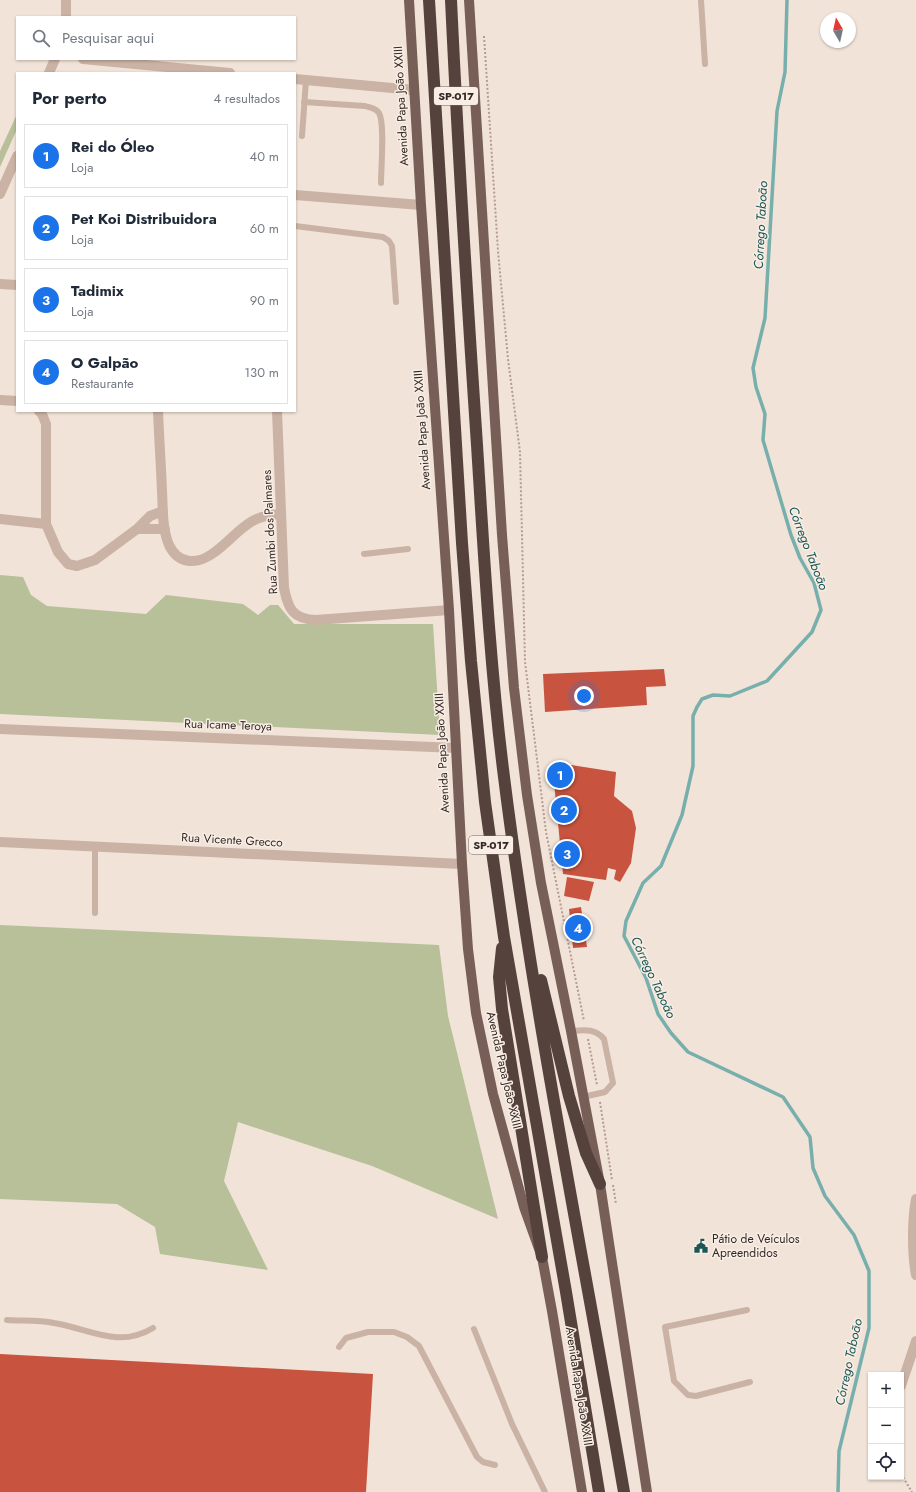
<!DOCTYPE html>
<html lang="pt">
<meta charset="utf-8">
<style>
:root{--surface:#fff;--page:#f2f2f3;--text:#1f2937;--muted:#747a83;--line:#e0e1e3;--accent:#1a73e8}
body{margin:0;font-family:Jost,sans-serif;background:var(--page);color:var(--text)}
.controls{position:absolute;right:12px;bottom:12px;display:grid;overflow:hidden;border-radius:0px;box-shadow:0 1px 3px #0004}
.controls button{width:36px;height:36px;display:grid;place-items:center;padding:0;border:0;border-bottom:1px solid var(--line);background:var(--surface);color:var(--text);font:20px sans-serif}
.compass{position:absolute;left:820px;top:12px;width:36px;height:36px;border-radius:50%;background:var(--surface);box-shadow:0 1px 3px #0004;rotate:351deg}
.you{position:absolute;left:584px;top:696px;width:14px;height:14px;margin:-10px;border:3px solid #fff;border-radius:50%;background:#1a73e8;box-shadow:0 0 0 6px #1a73e833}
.badge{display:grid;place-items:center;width:26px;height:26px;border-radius:50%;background:var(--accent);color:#fff;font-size:13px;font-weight:700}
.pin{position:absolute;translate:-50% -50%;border:2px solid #fff;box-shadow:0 1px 4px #0006}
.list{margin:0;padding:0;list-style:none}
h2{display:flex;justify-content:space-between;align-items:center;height:52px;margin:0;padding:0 16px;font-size:17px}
h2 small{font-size:13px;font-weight:400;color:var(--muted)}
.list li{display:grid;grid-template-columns:26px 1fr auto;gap:12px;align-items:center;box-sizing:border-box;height:64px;margin:0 8px 8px;padding:0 8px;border:1px solid var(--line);border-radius:0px}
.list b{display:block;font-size:15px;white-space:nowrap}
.list p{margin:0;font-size:13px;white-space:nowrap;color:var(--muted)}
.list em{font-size:13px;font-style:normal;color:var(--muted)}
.icon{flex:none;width:22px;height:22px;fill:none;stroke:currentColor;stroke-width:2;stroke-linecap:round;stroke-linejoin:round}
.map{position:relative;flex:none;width:916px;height:1492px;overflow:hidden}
.search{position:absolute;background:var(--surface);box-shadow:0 1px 3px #0004;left:16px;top:16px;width:280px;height:44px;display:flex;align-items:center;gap:10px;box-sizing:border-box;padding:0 14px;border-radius:0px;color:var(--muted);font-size:15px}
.panel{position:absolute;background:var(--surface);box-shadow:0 1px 3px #0004;left:16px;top:72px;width:280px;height:340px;border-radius:0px}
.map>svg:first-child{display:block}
.green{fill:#b7c098}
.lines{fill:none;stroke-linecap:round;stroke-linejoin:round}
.stream{stroke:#77afac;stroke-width:3.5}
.building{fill:#c85440}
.path{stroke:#b59c8f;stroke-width:2;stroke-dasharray:2 2;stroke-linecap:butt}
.lane{stroke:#cab2a4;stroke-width:6}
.street{stroke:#cab2a4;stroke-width:10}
.primary{stroke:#775f57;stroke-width:10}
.highway{stroke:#56423d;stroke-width:12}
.labels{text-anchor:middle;stroke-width:3;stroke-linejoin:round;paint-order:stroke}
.shield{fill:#f9eee5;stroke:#70645f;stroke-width:1}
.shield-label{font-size:11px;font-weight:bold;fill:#352926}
.street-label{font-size:12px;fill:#352926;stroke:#f9eee5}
.poi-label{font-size:12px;fill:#352926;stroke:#f9eee5;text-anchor:start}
.water-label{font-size:13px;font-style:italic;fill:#1b5755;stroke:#f9eee5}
</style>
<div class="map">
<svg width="916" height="1492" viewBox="0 0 916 1492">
<rect width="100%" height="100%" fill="#f1e3d8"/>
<path class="green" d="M 17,114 L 17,129 L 0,167 L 0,151 Z
M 0,575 L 23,577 L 31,595 L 47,606 L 146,614 L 166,595 L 243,604 L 258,615 L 270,605 L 278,605 L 294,624 L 433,624 L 440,735 L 0,714 Z
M 0,925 L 439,945 L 448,1016 L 498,1219 L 372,1166 L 238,1122 L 224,1181 L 268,1270 L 160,1254 L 155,1227 L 117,1204 L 0,1199 Z"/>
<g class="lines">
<path class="stream" d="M 787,0 L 785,72 L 777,111 L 765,318 L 753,368 L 756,387 L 765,414 L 763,440 L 791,535 L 800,558 L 814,583 L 821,610 L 812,632 L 767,681 L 730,696 L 713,695 L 702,699 L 697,707 L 693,716 L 693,766 L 682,815 L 661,866 L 643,883 L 626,921 L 624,936 L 646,978 L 658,1014 L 671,1033 L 688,1052 L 783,1097 L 810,1137 L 813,1168 L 825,1196 L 854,1235 L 869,1271 L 869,1328 L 839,1451 L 838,1492"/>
</g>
<path class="building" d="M 664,669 L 666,686 L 646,687 L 647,705 L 545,712 L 543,674 Z
M 552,762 L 616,772 L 614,796 L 632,811 L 636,828 L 631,863 L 620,882 L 614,879 L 616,870 L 608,868 L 606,880 L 563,874 Z
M 567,877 L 594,882 L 589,901 L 564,896 Z
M 581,907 L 587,947 L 573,948 L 569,909 Z
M 0,1354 L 373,1374 L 366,1492 L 0,1492 Z"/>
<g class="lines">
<path class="path" d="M 484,36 L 498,251 L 508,359 L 520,452 L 525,662 L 546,832 L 584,1021
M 588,1039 L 597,1085
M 600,1102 L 612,1180
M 613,1185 L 616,1204
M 901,1474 L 912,1492"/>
<path class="lane" d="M 701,0 L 705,64
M 304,102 L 365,106 C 371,108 376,108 379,113 C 385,123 381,169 381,183
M 302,136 L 306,80
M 295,226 L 383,237 L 389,241 L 392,246 L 396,302
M 364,554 L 408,549
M 95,846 L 95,913
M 571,1031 C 584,1030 595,1028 604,1039 L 613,1083 L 605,1092 L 583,1097
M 747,1310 L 665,1327 L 674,1381 L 688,1395 L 696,1396 L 750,1382
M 7,1320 C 23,1321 39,1320 54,1323 C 90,1329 118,1349 153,1328
M 474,1329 L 512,1424 L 545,1492
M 339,1347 L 346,1338 L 368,1332 L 394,1332 L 407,1337 L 419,1346 L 477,1457 L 483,1462 L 495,1465"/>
<path class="street" d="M 66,17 L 66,0
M 83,59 L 230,73
M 49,73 L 55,59
M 295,79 L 414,90
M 0,194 L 17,156
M 295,195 L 421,205
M 0,284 L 17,285
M 0,400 L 17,401
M 39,411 L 42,414 L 46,424 L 46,524 L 58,552 L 68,564 L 77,566 L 95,560 L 137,529 L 150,516 L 163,511
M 158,411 C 159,438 161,464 162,491 C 163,508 162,529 169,545 C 178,564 196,565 212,554 C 238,536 245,515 281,514
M 277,411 L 284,588 C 288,609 293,619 316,620 L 449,610
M 0,519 L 46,524
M 137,529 L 165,529
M 0,729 L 456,748
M 0,842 L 462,864
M 916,1199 C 912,1220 912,1254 916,1275
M 901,1386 L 916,1341"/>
<path class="primary" d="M 409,0 L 421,205 L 449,610 L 462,864 L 468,949 L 476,1013 L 493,1094 L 524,1207 L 542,1257 L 552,1311 L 582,1492
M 469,0 L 502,535 L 514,688 L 527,795 L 541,883 L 571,1031 L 600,1184 L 647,1492"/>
<path class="highway" d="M 429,0 L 462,543 L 471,661 L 485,802 L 504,937 L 566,1292 L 599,1492
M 451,0 C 458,149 467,297 477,445 C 484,556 490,667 504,777 C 534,1016 583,1254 624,1492
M 502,948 L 499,977 L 502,1009 L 542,1257
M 541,980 L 569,1096 L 586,1153 L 600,1184"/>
</g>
<defs>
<symbol id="civic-bare" viewBox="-9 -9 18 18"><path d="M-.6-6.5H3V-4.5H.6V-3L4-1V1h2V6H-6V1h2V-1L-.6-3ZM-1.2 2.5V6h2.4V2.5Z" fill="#1b5755" stroke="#f9eee5" stroke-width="2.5" paint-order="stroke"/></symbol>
</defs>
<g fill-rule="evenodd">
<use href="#civic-bare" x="691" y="1236" width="20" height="20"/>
</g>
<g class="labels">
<g class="shield">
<rect x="434" y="87" width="44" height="18" rx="3"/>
<rect x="469" y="836" width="44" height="18" rx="3"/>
</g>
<g class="shield-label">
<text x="456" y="100">SP-017</text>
<text x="491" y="849">SP-017</text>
</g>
<g class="street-label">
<text transform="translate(401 106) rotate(-93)" y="4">Avenida Papa João XXIII</text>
<text transform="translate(422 430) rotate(-94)" y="4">Avenida Papa João XXIII</text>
<text transform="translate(270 532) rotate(-93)" y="4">Rua Zumbi dos Palmares</text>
<text transform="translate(228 725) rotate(2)" y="4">Rua Icame Teroya</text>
<text transform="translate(442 753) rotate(-93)" y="4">Avenida Papa João XXIII</text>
<text transform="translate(232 840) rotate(3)" y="4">Rua Vicente Grecco</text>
<text transform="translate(504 1070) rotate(77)" y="4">Avenida Papa João XXIII</text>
<text transform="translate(579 1386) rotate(81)" y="4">Avenida Papa João XXIII</text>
</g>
<g class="poi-label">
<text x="712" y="1243">Pátio de Veículos<tspan x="712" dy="14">Apreendidos</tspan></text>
</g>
<g class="water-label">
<text transform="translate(760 225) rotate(-87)" y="5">Córrego Taboão</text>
<text transform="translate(809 548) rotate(69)" y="5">Córrego Taboão</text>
<text transform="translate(654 977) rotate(65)" y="5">Córrego Taboão</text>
<text transform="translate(848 1362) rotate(-78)" y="5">Córrego Taboão</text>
</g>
</g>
</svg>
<div class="controls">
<button>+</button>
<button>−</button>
<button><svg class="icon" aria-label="locate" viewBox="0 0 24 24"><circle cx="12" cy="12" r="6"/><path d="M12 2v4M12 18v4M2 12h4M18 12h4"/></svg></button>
</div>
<svg class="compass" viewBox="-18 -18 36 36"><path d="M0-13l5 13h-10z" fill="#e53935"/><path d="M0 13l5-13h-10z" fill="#747a83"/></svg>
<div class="you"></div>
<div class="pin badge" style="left:560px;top:775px">1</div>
<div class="pin badge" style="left:564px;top:810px">2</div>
<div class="pin badge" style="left:567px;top:854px">3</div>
<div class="pin badge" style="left:578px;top:928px">4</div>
<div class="search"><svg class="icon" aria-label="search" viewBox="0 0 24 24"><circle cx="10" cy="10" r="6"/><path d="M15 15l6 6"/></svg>Pesquisar aqui</div>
<section class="panel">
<h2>Por perto<small>4 resultados</small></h2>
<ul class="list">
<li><span class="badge">1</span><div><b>Rei do Óleo</b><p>Loja</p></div><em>40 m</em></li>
<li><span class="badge">2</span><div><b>Pet Koi Distribuidora</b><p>Loja</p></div><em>60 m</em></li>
<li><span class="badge">3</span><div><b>Tadimix</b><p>Loja</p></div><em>90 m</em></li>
<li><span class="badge">4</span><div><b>O Galpão</b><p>Restaurante</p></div><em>130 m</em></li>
</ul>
</section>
</div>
